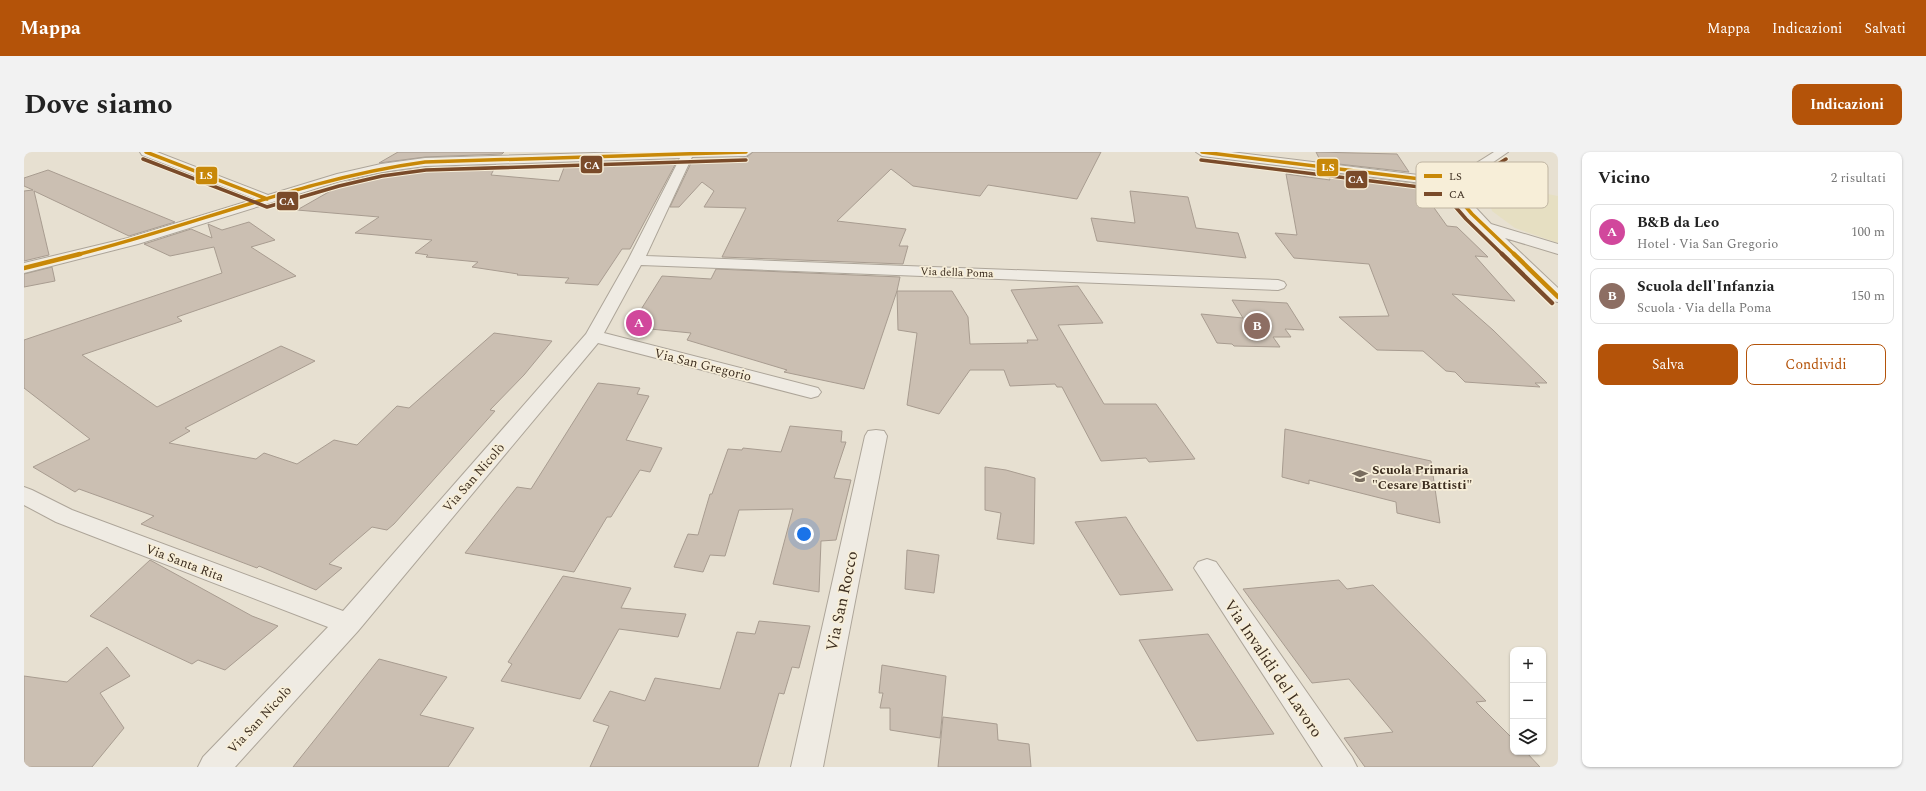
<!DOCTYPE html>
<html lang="it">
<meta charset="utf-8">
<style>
:root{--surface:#fff;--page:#f2f2f2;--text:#222;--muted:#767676;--line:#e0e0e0;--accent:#b45309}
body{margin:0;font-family:Spectral,serif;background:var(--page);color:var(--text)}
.controls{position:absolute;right:12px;bottom:12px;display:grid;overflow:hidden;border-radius:8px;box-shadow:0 1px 3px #0004}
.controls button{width:36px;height:36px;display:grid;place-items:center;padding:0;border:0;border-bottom:1px solid var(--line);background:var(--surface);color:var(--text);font:20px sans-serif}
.you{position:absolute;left:780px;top:382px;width:14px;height:14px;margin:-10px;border:3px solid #fff;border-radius:50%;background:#1a73e8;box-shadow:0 0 0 6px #1a73e833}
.badge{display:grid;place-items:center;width:26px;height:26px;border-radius:50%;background:var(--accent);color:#fff;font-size:13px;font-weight:700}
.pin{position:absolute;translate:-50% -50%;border:2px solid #fff;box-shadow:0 1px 4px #0006}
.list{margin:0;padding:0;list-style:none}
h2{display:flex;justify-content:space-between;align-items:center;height:52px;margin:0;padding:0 16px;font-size:17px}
h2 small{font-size:13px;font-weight:400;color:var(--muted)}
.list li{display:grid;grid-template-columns:26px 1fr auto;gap:12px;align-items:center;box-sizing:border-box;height:56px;margin:0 8px 8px;padding:0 8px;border:1px solid var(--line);border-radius:8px}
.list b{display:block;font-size:15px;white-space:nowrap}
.list p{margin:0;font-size:13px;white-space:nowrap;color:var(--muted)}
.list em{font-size:13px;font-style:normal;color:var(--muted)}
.actions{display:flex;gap:8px;padding:12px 16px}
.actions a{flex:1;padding:9px 0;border:1px solid var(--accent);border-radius:8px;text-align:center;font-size:14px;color:var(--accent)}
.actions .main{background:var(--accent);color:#fff}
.icon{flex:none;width:22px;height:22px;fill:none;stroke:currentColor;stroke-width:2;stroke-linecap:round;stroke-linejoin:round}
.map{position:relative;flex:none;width:1534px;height:615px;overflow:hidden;border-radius:8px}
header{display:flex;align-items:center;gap:24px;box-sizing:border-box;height:56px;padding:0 20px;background:var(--accent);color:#fff}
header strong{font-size:19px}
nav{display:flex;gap:22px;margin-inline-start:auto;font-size:14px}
.intro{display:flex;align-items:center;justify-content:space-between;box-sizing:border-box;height:96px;padding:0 24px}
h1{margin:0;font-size:28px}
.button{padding:10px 18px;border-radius:8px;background:var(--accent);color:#fff;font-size:14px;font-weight:700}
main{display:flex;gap:24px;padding:0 24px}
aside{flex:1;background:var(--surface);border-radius:8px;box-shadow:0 1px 3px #0004}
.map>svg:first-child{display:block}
.farmland{fill:#e6dfc2}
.building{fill:#cbbfb2;stroke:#a89c90}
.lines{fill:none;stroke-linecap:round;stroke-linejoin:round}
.street-casing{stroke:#ada599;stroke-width:2}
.street{fill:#efebe3;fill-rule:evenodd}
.bus-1-far1-casing{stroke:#f7eed8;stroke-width:5.5}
.bus-1-casing{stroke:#f7eed8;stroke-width:7}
.bus-2-far1-casing{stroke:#f7eed8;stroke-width:5.5}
.bus-2-casing{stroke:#f7eed8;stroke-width:7}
.bus-1-far1{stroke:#c88808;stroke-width:3.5}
.bus-1{stroke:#c88808;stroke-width:4.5}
.bus-2-far1{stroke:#7a4b2a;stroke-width:3.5}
.bus-2{stroke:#7a4b2a;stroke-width:4.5}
.labels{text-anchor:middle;stroke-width:3.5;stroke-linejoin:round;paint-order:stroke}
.far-street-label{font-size:11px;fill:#3d2e20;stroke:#f7eed8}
.street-label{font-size:13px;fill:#3d2e20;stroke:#f7eed8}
.poi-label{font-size:13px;font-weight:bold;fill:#3d2e20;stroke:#f7eed8;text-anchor:start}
.near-street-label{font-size:16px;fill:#3d2e20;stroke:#f7eed8}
.key{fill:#f7eed8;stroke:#bfb4a1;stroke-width:1}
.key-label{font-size:11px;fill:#3d2e20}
.line-badge{stroke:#f7eed8;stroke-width:1.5}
.badge-label{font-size:11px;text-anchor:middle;font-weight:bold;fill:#fff}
</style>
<header>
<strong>Mappa</strong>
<nav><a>Mappa</a><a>Indicazioni</a><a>Salvati</a></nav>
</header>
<div class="intro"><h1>Dove siamo</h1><a class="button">Indicazioni</a></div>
<main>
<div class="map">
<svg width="1534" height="615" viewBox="0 0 1534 615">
<rect width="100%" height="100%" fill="#e7e0d1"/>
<path class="farmland" d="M 1482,34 L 1534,44 L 1534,91 L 1491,76 L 1468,59 L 1464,46 L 1469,36 Z"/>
<path class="building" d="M 374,0 L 480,0 L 478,2 L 401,5 L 355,11 Z
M 729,0 L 1077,0 L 1053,47 L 964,33 L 956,44 L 889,34 L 867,17 L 813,69 L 882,77 L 875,94 L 884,94 L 879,112 L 698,105 L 722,56 L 680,55 L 690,39 L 678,30 L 655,55 L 646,55 L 668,9 L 712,7 L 723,5 Z
M 1292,0 L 1373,2 L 1385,20 L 1297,10 Z
M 651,8 L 653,9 L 606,97 L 598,97 L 574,133 L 541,131 L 545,126 L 493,123 L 494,122 L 448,115 L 454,110 L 402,105 L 404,103 L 391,101 L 408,88 L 331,81 L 355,65 L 273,58 L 324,29 L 357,21 L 401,16 L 472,13 L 467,23 L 535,29 L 541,13 Z
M 24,18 L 151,70 L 105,84 L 10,39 L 25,103 L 0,109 L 0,39 L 9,38 L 0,34 L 0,26 Z
M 1303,21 L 1393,32 L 1423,74 L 1433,75 L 1464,105 L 1451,104 L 1491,149 L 1428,142 L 1469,178 L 1523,231 L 1511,231 L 1516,235 L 1441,230 L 1431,220 L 1422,219 L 1399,199 L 1353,198 L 1315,165 L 1365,164 L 1345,112 L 1270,106 L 1251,81 L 1273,83 L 1262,22 L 1306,28 Z
M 1106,39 L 1164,45 L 1172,76 L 1214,81 L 1222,106 L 1073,89 L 1067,66 L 1111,71 Z
M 225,70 L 251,88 L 227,95 L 272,124 L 153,165 L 158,169 L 58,203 L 133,255 L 257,194 L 291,209 L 161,276 L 166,279 L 145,291 L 232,307 L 240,301 L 273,312 L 310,288 L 333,293 L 373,254 L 385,256 L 470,181 L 528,189 L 500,223 L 466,258 L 471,259 L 370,372 L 363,378 L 348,375 L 305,412 L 318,416 L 292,438 L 235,414 L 233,416 L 117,372 L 130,364 L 55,337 L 51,340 L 9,315 L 66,287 L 0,236 L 0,188 L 198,121 L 190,95 L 146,104 L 120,92 L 167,77 L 188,86 L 184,72 L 198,78 Z
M 28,115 L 31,129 L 0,135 L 0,122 Z
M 692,117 L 876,125 L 873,139 L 840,237 L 760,220 L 763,218 L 663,188 L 667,181 L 606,175 L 638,124 L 687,127 Z
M 1054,134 L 1079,171 L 1034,173 L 1080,252 L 1132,252 L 1171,307 L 1125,310 L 1122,306 L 1077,309 L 1038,235 L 1033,235 L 1031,232 L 986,234 L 980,218 L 946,218 L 915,262 L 883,253 L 893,181 L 874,178 L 873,139 L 928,139 L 944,165 L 946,192 L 1004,191 L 1003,188 L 1014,188 L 987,138 Z
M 1208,148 L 1263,151 L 1280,178 L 1261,177 L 1267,185 L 1249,185 L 1256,195 L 1210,194 L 1208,192 L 1193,191 L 1177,162 L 1219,166 Z
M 574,231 L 616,236 L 613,242 L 625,244 L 602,288 L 638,296 L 626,320 L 616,318 L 587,365 L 583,365 L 550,420 L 441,401 L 493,335 L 507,337 Z
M 766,274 L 818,279 L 817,290 L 822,290 L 810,326 L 827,328 L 812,388 L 797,389 L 795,440 L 749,432 L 769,357 L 715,358 L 701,404 L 686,403 L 679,420 L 650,415 L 664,382 L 674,383 L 686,342 L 688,342 L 704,297 L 718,298 L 719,296 L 757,300 Z
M 1261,277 L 1407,309 L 1416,371 L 1373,361 L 1372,350 L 1285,328 L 1285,332 L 1258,325 Z
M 961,315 L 982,318 L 1011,326 L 1010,392 L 973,387 L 977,361 L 961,358 Z
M 1102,365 L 1110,378 L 1149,438 L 1096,443 L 1051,370 Z
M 883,398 L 915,403 L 910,441 L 881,437 Z
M 126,408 L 228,464 L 254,474 L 201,518 L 174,508 L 168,512 L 66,464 Z
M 539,424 L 607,436 L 597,456 L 662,462 L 654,485 L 595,477 L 556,547 L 477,529 L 488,512 L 484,510 Z
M 1315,428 L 1323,437 L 1349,433 L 1462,549 L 1452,550 L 1489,587 L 1489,600 L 1502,600 L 1516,615 L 1341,615 L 1320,586 L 1369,580 L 1325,527 L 1288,531 L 1219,437 Z
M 735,469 L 786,474 L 775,516 L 768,515 L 760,542 L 755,541 L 734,615 L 566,615 L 585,574 L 569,569 L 586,539 L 621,549 L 631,526 L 696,537 L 713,480 L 731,482 Z
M 1184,482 L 1250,582 L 1173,589 L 1115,488 Z
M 83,495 L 106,524 L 76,541 L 100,576 L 68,615 L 0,615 L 0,524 L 43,530 Z
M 355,507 L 423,525 L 396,563 L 450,576 L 424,615 L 269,615 Z
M 858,513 L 922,524 L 916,586 L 866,578 L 866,556 L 856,556 L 859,541 L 855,541 Z
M 919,565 L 973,572 L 974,588 L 1005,592 L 1007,615 L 914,615 Z"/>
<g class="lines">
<defs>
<path id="street" d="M 116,0 L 133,0 L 244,43 L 313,22 L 357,12 L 401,6 L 605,0 L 728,0 L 722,4 L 668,5 L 622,104 L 1254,128 L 1260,130 L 1262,133 L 1260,136 L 1254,138 L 617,113 L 580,181 L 794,236 L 797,240 L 794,244 L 787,246 L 574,191 L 334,479 L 211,615 L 174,615 L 179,605 L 304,475 L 32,370 L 0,353 L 0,335 L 8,338 L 48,358 L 319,459 L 562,182 L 604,108 L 656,6 L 401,14 L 357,20 L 316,29 L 114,92 L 0,121 L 0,111 L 104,86 L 231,47 L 118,3 Z
M 1172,0 L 1207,0 L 1427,27 L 1470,0 L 1484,0 L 1436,33 L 1436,39 L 1467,72 L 1534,92 L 1534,102 L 1481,86 L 1534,136 L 1534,150 L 1528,149 L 1443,65 L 1422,40 L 1422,34 L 1178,4 Z
M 852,278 L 860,279 L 863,284 L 799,615 L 767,615 L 841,284 L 844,279 Z
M 1183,407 L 1192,410 L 1328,605 L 1333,615 L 1299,615 L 1170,416 L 1174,410 Z"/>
</defs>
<use href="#street" class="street-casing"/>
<use href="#street" class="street"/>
<defs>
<path id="bus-1-far1" d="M 122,0 L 243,47
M 1178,0 L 1429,31
M 1429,31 L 1429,40 L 1448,62 L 1491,103
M 52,103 C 169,74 282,26 401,10 L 722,0"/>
<path id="bus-1" d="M 1490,102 L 1534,145
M 0,116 L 56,102"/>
<path id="bus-2-far1" d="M 119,7 L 243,55 L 315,34 L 358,24 L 402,18 L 722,8
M 1177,8 L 1428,39
M 1421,31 L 1422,44 L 1442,67 L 1479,103
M 1433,38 L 1482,7"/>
<path id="bus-2" d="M 1478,102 L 1528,151"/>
</defs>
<use href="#bus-1-far1" class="bus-1-far1-casing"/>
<use href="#bus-1" class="bus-1-casing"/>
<use href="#bus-2-far1" class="bus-2-far1-casing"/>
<use href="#bus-2" class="bus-2-casing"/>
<use href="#bus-1-far1" class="bus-1-far1"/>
<use href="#bus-1" class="bus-1"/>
<use href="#bus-2-far1" class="bus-2-far1"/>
<use href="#bus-2" class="bus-2"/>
</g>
<defs>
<symbol id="school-bare" viewBox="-9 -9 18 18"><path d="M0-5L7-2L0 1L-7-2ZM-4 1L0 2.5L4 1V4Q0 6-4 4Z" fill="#786c5e" stroke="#f7eed8" stroke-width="2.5" paint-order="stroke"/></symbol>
</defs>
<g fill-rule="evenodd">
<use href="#school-bare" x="1325" y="313" width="22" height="22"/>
</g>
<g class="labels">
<g class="far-street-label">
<text transform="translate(933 120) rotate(2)" y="4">Via della Poma</text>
</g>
<g class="street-label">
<text transform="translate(679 212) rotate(14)" y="5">Via San Gregorio</text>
<text transform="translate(449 325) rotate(-49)" y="5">Via San Nicolò</text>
<text transform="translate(161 410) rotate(21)" y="5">Via Santa Rita</text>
<text transform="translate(235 567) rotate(-47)" y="5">Via San Nicolò</text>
</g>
<g class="poi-label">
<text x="1348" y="322">Scuola Primaria<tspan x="1348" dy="15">"Cesare Battisti"</tspan></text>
</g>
<g class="near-street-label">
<text transform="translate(817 449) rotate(-78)" y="6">Via San Rocco</text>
<text transform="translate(1250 516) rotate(56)" y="6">Via Invalidi del Lavoro</text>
</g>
</g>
<rect x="1392" y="10" width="132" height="46" rx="6" class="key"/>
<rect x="1400" y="22" width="18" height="4" fill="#c88808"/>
<rect x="1400" y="40" width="18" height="4" fill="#7a4b2a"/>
<g class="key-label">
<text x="1425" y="28">LS</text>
<text x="1425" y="46">CA</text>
</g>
<g class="line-badge">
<rect x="556" y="3" width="23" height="19" rx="4" fill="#7a4b2a"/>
<rect x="1292" y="6" width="23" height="19" rx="4" fill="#c88808"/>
<rect x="171" y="14" width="23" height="19" rx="4" fill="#c88808"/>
<rect x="1321" y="18" width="23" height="19" rx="4" fill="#7a4b2a"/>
<rect x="252" y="39" width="23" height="20" rx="4" fill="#7a4b2a"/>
</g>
<g class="badge-label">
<text x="568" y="17">CA</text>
<text x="1304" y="19">LS</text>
<text x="182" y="27">LS</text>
<text x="1332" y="31">CA</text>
<text x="263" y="53">CA</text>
</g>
</svg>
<div class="controls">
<button>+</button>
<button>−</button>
<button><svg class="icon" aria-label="layers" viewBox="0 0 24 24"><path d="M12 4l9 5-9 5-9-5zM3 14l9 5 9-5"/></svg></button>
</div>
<div class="you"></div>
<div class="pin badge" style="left:615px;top:171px;background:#d1479c">A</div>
<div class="pin badge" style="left:1233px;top:174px;background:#8d6e63">B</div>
</div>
<aside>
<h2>Vicino<small>2 risultati</small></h2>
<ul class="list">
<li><span class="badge" style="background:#d1479c">A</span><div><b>B&amp;B da Leo</b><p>Hotel · Via San Gregorio</p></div><em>100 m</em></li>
<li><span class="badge" style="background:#8d6e63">B</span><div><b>Scuola dell'Infanzia</b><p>Scuola · Via della Poma</p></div><em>150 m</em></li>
</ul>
<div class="actions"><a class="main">Salva</a><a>Condividi</a></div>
</aside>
</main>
